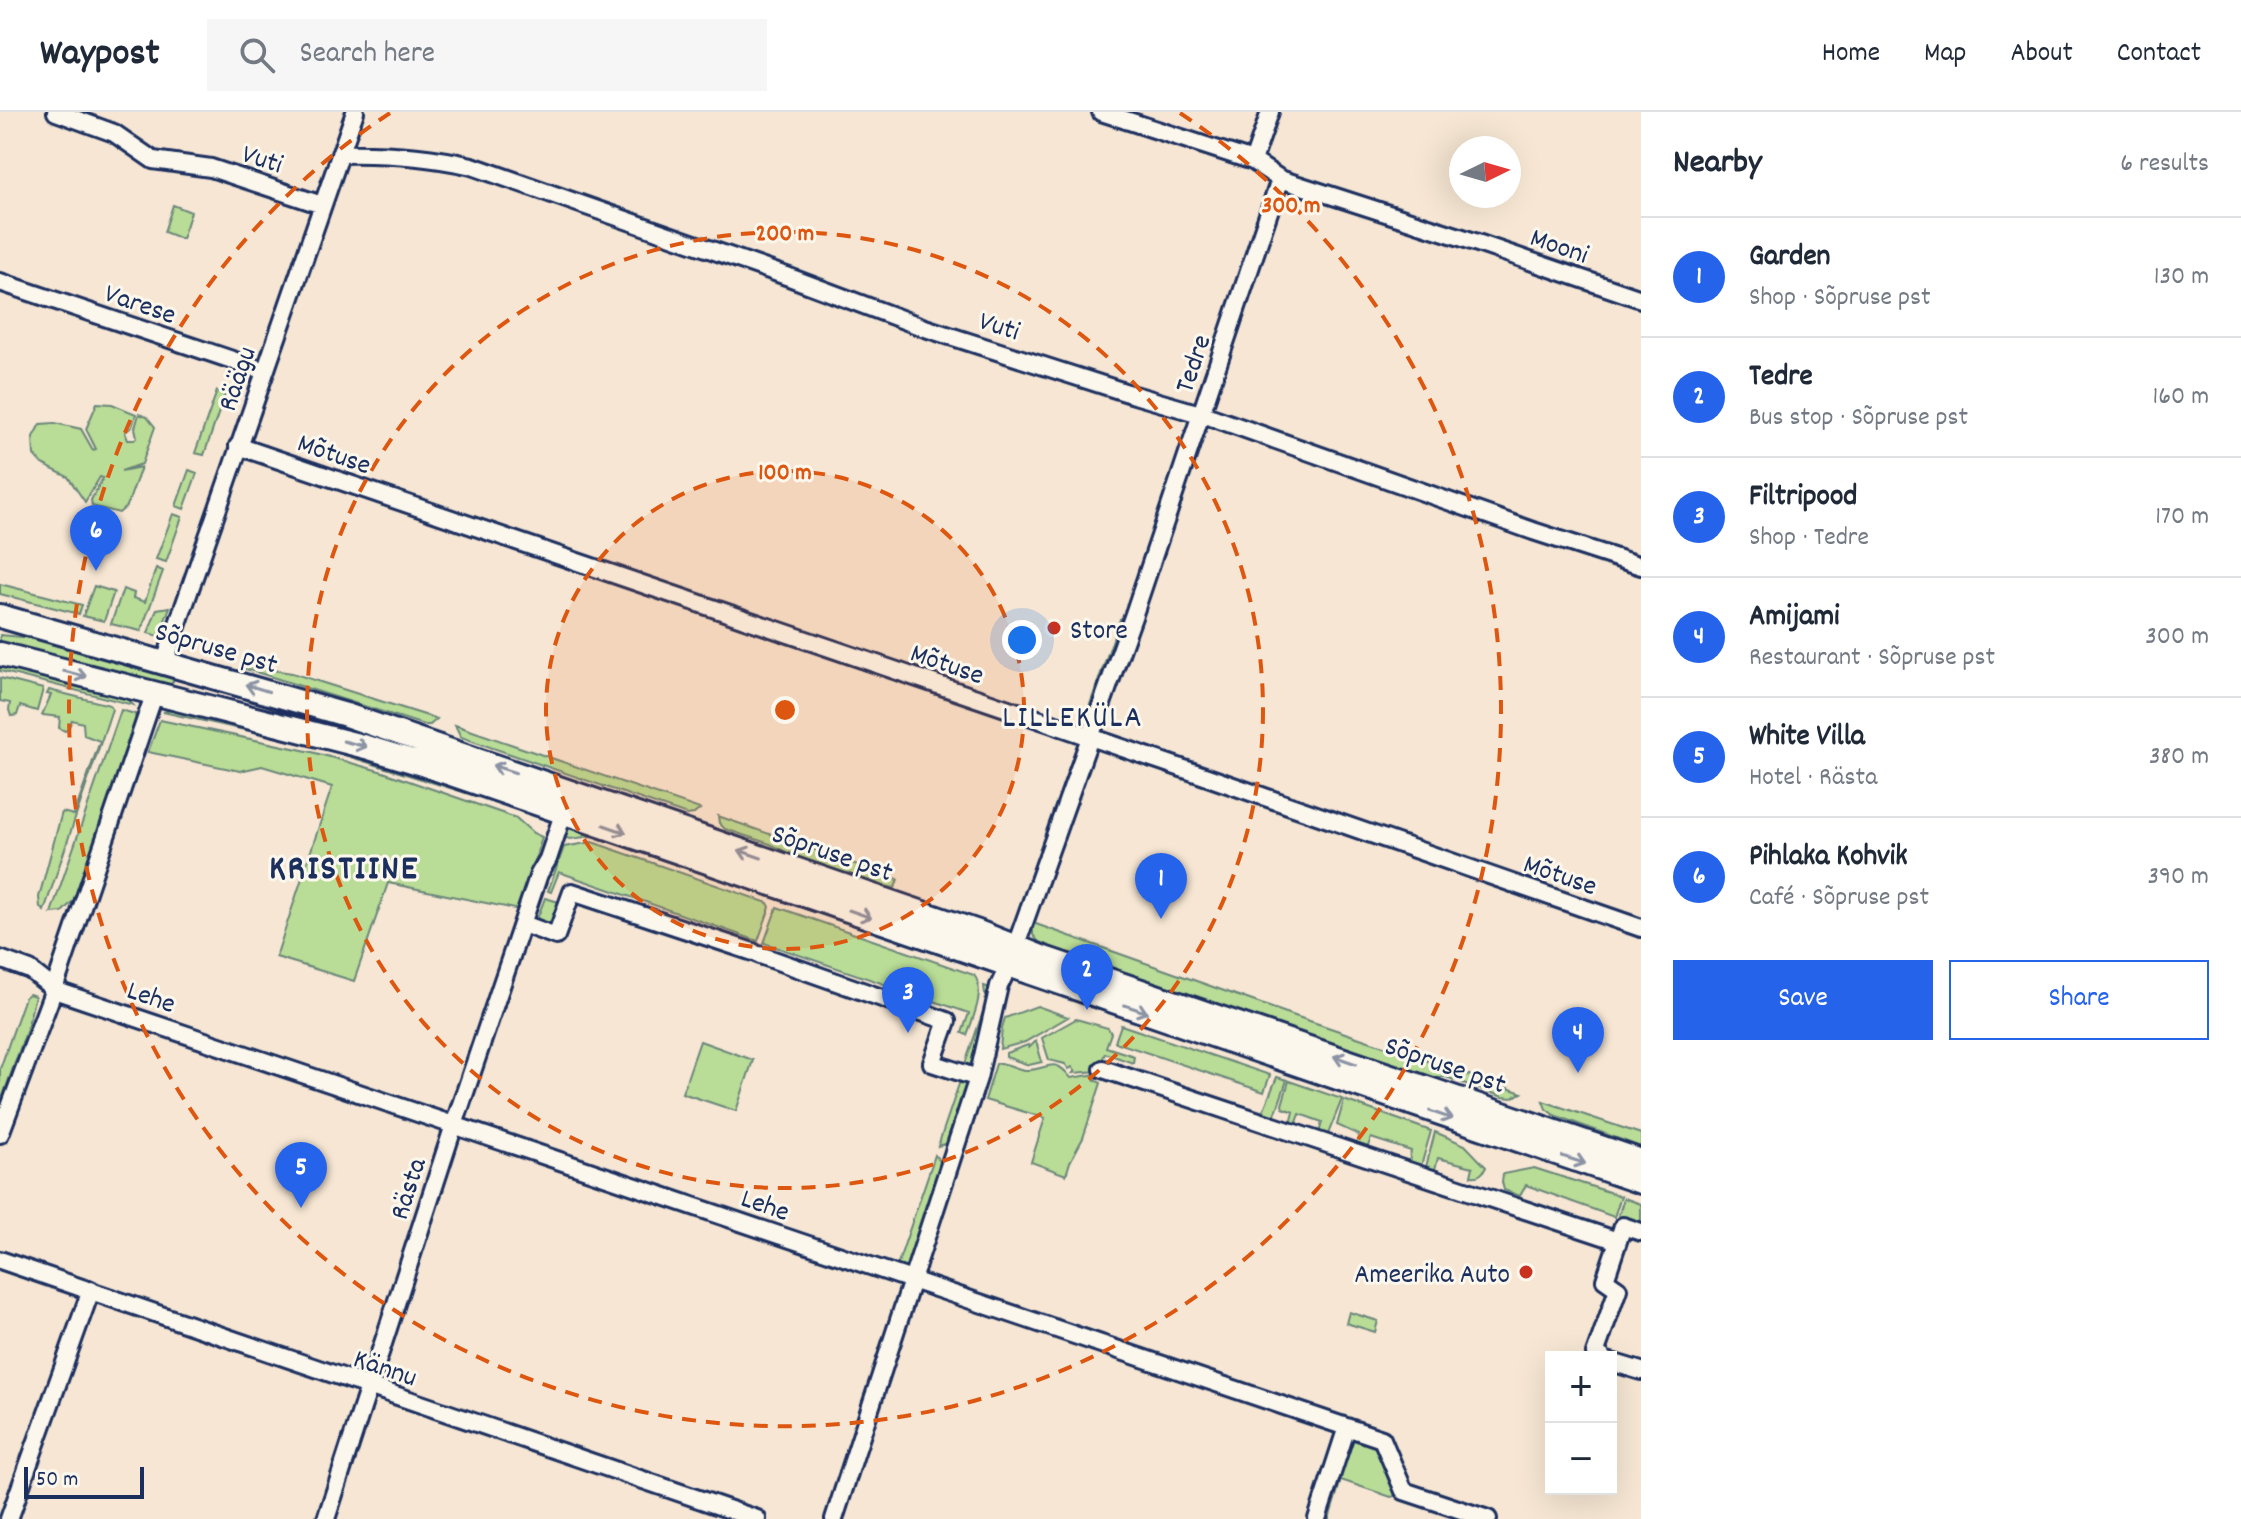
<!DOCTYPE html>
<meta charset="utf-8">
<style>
:root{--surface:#fff;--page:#f6f6f7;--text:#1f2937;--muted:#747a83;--line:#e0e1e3;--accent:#2563eb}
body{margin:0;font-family:Dekko,sans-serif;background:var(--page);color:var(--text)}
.controls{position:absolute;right:24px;bottom:24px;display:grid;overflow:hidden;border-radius:0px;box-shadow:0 8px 32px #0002}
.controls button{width:72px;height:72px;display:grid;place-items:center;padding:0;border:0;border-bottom:2px solid var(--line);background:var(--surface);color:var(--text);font:40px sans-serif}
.compass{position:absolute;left:1449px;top:24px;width:72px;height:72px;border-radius:50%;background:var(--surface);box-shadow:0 8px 32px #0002;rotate:85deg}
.scale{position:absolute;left:24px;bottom:20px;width:120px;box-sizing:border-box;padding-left:8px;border:4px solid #1b2f5e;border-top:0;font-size:22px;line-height:28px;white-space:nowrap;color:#1b2f5e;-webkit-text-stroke:6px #fbf7ec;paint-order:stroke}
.you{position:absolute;left:1022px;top:528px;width:28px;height:28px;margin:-20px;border:6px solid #fff;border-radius:50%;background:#1a73e8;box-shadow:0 0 0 12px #1a73e833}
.badge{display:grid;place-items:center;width:52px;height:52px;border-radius:50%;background:var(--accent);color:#fff;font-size:26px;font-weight:700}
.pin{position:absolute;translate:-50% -66px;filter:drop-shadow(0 2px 4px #0008)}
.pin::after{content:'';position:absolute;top:42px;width:28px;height:24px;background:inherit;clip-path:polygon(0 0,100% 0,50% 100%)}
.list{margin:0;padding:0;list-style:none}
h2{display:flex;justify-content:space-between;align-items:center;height:104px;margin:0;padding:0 32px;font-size:34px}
h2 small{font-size:26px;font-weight:400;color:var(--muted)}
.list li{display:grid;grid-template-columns:52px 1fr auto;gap:24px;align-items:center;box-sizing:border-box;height:120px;padding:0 32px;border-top:2px solid var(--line)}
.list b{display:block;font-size:30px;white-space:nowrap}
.list p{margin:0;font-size:26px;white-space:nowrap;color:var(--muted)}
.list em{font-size:26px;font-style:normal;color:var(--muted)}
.actions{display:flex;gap:16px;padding:24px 32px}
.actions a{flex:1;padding:18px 0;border:2px solid var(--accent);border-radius:0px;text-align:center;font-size:28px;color:var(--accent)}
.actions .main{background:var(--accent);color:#fff}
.icon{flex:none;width:44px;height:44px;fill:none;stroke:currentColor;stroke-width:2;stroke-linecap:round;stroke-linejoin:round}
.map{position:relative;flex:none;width:1641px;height:1407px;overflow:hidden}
header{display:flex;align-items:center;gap:48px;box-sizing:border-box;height:112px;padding:0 40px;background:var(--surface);border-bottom:2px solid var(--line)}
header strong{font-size:38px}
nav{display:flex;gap:44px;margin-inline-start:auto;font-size:28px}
.search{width:560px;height:72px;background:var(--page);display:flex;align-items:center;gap:20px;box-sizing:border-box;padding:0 28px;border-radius:0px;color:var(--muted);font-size:30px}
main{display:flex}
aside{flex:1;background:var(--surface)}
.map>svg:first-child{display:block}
.green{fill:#b9dc96;stroke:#6a867a;stroke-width:2}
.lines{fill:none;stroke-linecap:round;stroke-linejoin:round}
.minor-casing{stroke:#1b2f5e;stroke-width:22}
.secondary-casing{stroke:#1b2f5e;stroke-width:28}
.minor{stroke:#fbf7ec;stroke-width:16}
.secondary{stroke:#fbf7ec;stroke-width:22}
.oneway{stroke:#8b93a5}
.ring{fill:none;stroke:#de5710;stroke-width:4;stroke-dasharray:14 10}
.poi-dot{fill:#c8321e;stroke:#fbf7ec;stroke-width:3}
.labels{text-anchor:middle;stroke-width:6;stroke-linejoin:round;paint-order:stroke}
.street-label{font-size:28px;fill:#1b2f5e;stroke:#fbf7ec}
.poi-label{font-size:28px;fill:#1b2f5e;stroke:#fbf7ec;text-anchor:start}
.quarter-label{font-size:32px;letter-spacing:2px;fill:#1b2f5e;stroke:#fbf7ec}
.district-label{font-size:36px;font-weight:bold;letter-spacing:2px;fill:#1b2f5e;stroke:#fbf7ec}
.centre{fill:#de5710;stroke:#fbf7ec;stroke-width:4}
.ring-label{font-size:24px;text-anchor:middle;font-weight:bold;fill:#de5710;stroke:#fbf7ec;stroke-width:6;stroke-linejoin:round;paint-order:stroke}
</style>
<header>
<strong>Waypost</strong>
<div class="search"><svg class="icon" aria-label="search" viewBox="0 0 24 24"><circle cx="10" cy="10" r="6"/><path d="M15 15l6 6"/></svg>Search here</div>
<nav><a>Home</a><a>Map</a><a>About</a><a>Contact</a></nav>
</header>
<main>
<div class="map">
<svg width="1641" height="1407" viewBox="0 0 1641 1407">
<rect width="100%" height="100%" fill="#f6e6d3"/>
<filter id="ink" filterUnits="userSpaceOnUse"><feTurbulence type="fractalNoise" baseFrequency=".0125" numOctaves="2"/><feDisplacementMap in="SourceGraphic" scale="16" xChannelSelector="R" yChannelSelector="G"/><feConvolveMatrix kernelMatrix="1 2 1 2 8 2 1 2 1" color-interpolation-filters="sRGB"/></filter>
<g filter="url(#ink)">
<path class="green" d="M 173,93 L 191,100 L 182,127 L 164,120 Z
M 217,279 L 225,282 L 204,343 L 195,341 Z
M 97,291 L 112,292 L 136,302 L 132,315 L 125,320 L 128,328 L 134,328 L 137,325 L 135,316 L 139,302 L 147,305 L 155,315 L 142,352 L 121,359 L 141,355 L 127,394 L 119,401 L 92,394 L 91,388 L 103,366 L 100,365 L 85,390 L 68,365 L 42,352 L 34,343 L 33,325 L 40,312 L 55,311 L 81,317 L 93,338 L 96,337 L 86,317 Z
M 189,358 L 197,361 L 184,397 L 176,394 Z
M 173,402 L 182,405 L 166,450 L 156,447 Z
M 156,456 L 163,459 L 141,519 L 111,512 L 123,477 L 134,481 L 133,486 L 145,490 Z
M 0,472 L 74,491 L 82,493 L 79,502 L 0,482 Z
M 94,474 L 114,480 L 104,509 L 83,504 Z
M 170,495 L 159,524 L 148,521 L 157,497 Z
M 1120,507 L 1124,511 L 1089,609 L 1086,604 Z
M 0,523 L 33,526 L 172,565 L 173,569 L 170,575 L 0,532 Z
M 0,550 L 124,584 L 133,593 L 0,559 Z
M 246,554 L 292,561 L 437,607 L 430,613 L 424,613 L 253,559 L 245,557 Z
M 0,566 L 43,577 L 37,599 L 20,594 L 17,603 L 11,604 L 9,598 L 10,591 L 0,589 Z
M 49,578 L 110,593 L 112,597 L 44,799 L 40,795 L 39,785 L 62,700 L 74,703 L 100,629 L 84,623 L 83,611 L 72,608 L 68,617 L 65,619 L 59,616 L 60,605 L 42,603 L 51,583 L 47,582 Z
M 175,597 L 430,663 L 479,685 L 312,633 L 163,600 Z
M 121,598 L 135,602 L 136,609 L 73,789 L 62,800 L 51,801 Z
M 160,608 L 312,640 L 383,660 L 516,706 L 533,721 L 542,725 L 520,798 L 388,771 L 354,869 L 276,845 L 332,675 L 262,654 L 240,659 L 148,640 Z
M 455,613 L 700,697 L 694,702 L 687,703 L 461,625 Z
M 718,704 L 898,767 L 895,776 L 838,765 L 770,732 L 725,717 L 719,711 Z
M 569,712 L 964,848 L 961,850 L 592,724 L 570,727 L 563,725 Z
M 592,730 L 768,791 L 770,795 L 758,829 L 559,760 L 551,780 L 548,779 L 564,735 Z
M 545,786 L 559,790 L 553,809 L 550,812 L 537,807 Z
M 777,795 L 974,863 C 986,878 973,906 967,923 L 962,921 L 969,901 L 764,831 Z
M 1033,811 L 1289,902 L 1522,981 L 1512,986 L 1503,985 L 1446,965 L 1422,965 L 1043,835 L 1033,823 Z
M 984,874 L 990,876 L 973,952 L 964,955 L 986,891 Z
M 29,882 L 35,884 L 27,917 L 0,992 L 0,957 L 25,885 Z
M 1037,894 L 1068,905 L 1025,930 L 1000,937 L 1002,916 L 1005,906 Z
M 1076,907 L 1108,916 L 1111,921 L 1106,935 L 1134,944 L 1133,951 L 1105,941 L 1098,959 L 1073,961 L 1075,959 L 1072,955 L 1069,957 L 1065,952 L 1049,948 L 1042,926 Z
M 1121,913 L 1270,963 L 1264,980 L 1115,930 Z
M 700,929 L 753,948 L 736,999 L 682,981 Z
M 1036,929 L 1042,950 L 1029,953 L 1006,945 L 1006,941 L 1028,933 L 1029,936 Z
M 1000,951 C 1009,952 1017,957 1025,958 C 1049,959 1052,942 1071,966 L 1097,962 L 1095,968 L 1101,971 L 1083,1026 L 1070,1050 L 1066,1063 L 1031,1050 L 1045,1006 L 985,988 L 996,952 Z
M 1277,965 L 1287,968 L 1274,1006 L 1264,1002 L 1263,999 Z
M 961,966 L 967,974 L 949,1031 L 938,1034 Z
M 1289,969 L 1342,987 L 1326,1027 L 1318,1025 L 1322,1010 L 1300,1002 L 1296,1013 L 1291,1012 L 1294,1000 L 1283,996 L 1282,993 Z
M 1344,988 L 1431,1019 L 1421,1054 L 1409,1050 L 1411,1039 L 1371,1026 L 1367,1037 L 1355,1035 L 1359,1023 L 1337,1013 Z
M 1543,989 L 1641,1022 L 1641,1035 L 1554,1003 L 1546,997 Z
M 1435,1020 L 1465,1033 L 1486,1055 C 1483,1062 1479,1065 1471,1064 L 1473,1055 L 1438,1046 L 1435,1057 L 1426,1055 Z
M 935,1043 L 942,1052 L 909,1152 L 901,1158 L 896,1157 Z
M 1534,1056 L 1621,1084 L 1614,1105 L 1526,1073 L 1520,1084 L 1504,1078 L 1502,1070 L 1503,1062 Z
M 1624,1086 L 1641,1092 L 1641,1111 L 1636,1114 L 1617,1108 Z
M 1349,1200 L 1378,1209 L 1375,1220 L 1346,1211 Z
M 1355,1322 L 1377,1332 L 1402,1382 L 1391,1385 L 1341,1368 L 1329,1407 L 1322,1407 L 1350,1325 Z"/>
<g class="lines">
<defs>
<path id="minor" d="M 56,0 L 114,21 L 153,48 L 211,56 L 322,93
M 1101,0 L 1253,49 L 1280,67 L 1460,125 L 1641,187
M 340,42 C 386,41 428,44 472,54 L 789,165 L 925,216 L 1131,282 L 1214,306 L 1533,419 L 1641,454
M 1253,49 L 1270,0
M 0,170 L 265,259
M 238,334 L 1196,661 L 1641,816
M 165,549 L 355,0
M 523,812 L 556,824 L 572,780 L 753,840
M 760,843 L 947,909 L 932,951 L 978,966
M 0,847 L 30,858 L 54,877 L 63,881 L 1382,1327 L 1404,1379 L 1488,1407
M 1103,957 L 1618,1129 L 1605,1168 L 1618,1177 L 1595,1242 L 1602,1245
M 0,1022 L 54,877 L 154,583
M 1618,1129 L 1623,1114 L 1641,1120
M 0,1148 L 757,1407
M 1611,1250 L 1641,1259
M 9,1407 L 91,1178
M 326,1407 L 454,1013 L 539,762 L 548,747 L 564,699
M 834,1407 L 978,966 L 999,874 L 1009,853 L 1134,502 L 1280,67
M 1317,1407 L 1347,1315"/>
<path id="secondary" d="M 0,504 L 346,603 L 978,820 L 1044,846 L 1641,1049
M 0,542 L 366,635 L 425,653 L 1641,1070"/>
</defs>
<use href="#minor" class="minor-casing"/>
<use href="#secondary" class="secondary-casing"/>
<use href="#minor" class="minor"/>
<use href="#secondary" class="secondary"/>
</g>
<defs><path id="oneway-shaft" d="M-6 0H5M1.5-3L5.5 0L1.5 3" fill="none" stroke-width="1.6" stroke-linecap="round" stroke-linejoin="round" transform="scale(2)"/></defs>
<g class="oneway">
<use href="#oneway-shaft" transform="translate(75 562) rotate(15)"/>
<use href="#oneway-shaft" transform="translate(257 576) rotate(-163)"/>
<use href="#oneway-shaft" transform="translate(355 632) rotate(14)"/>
<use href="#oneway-shaft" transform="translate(504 657) rotate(-162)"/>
<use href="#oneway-shaft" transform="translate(615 717) rotate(19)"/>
<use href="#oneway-shaft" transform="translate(750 742) rotate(-161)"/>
<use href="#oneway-shaft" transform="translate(860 802) rotate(19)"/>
<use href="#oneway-shaft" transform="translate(1136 897) rotate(19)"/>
<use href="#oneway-shaft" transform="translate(1345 948) rotate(-161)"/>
<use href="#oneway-shaft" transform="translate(1441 1003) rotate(19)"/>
<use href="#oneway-shaft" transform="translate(1574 1048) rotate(18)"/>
</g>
</g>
<circle cx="785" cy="598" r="239" fill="#de5710" fill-opacity=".12"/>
<g class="ring">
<circle cx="785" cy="598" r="239"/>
<circle cx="785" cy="598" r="478"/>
<path d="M1180 1A716 716 0 1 1 390 1"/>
</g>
<g class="poi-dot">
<circle cx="1054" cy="516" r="8"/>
<circle cx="1526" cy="1160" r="8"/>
</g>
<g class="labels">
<g class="street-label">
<text transform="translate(263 45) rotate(18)" y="10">Vuti</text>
<text transform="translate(1560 132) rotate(19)" y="10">Mooni</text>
<text transform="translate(141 190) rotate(19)" y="10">Varese</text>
<text transform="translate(1000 212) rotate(18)" y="10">Vuti</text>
<text transform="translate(1191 251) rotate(-71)" y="10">Tedre</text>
<text transform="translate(235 266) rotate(-71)" y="10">Räägu</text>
<text transform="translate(335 340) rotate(19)" y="10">Mõtuse</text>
<text transform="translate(217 534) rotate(16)" y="10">Sõpruse pst</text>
<text transform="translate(948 550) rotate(19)" y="10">Mõtuse</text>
<text transform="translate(833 739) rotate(19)" y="10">Sõpruse pst</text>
<text transform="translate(1561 761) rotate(19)" y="10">Mõtuse</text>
<text transform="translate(152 883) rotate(19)" y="10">Lehe</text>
<text transform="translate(1446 951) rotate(19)" y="10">Sõpruse pst</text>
<text transform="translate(406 1076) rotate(-72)" y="10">Rästa</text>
<text transform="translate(766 1091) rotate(19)" y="10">Lehe</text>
<text transform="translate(386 1254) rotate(19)" y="10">Kännu</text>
</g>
<g class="poi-label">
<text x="1070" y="526">Store</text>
<text x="1510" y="1170" text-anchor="end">Ameerika Auto</text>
</g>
<g class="quarter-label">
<text x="1073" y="614">LILLEKÜLA</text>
</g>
<g class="district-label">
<text x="344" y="766">KRISTIINE</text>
</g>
</g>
<circle cx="785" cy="598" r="12" class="centre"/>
<g class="ring-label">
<text x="1291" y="100">300 m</text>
<text x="785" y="128">200 m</text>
<text x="785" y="367">100 m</text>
</g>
</svg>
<div class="controls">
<button>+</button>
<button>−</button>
</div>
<svg class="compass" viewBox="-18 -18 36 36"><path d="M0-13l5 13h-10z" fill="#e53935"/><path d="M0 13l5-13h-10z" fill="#747a83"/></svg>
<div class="scale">50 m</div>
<div class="you"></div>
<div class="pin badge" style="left:1161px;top:807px">1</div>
<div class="pin badge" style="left:1087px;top:898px">2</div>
<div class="pin badge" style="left:908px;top:921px">3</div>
<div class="pin badge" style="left:1578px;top:961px">4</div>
<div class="pin badge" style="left:301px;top:1096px">5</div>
<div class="pin badge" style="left:96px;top:459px">6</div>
</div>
<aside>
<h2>Nearby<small>6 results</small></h2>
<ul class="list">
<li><span class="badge">1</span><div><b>Garden</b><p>Shop · Sõpruse pst</p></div><em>130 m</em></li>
<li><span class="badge">2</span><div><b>Tedre</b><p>Bus stop · Sõpruse pst</p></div><em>160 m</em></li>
<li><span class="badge">3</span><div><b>Filtripood</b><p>Shop · Tedre</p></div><em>170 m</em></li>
<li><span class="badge">4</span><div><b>Amijami</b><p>Restaurant · Sõpruse pst</p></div><em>300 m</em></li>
<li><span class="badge">5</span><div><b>White Villa</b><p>Hotel · Rästa</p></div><em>380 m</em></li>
<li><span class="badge">6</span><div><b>Pihlaka Kohvik</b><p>Café · Sõpruse pst</p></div><em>390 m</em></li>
</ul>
<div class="actions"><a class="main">Save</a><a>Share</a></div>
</aside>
</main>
